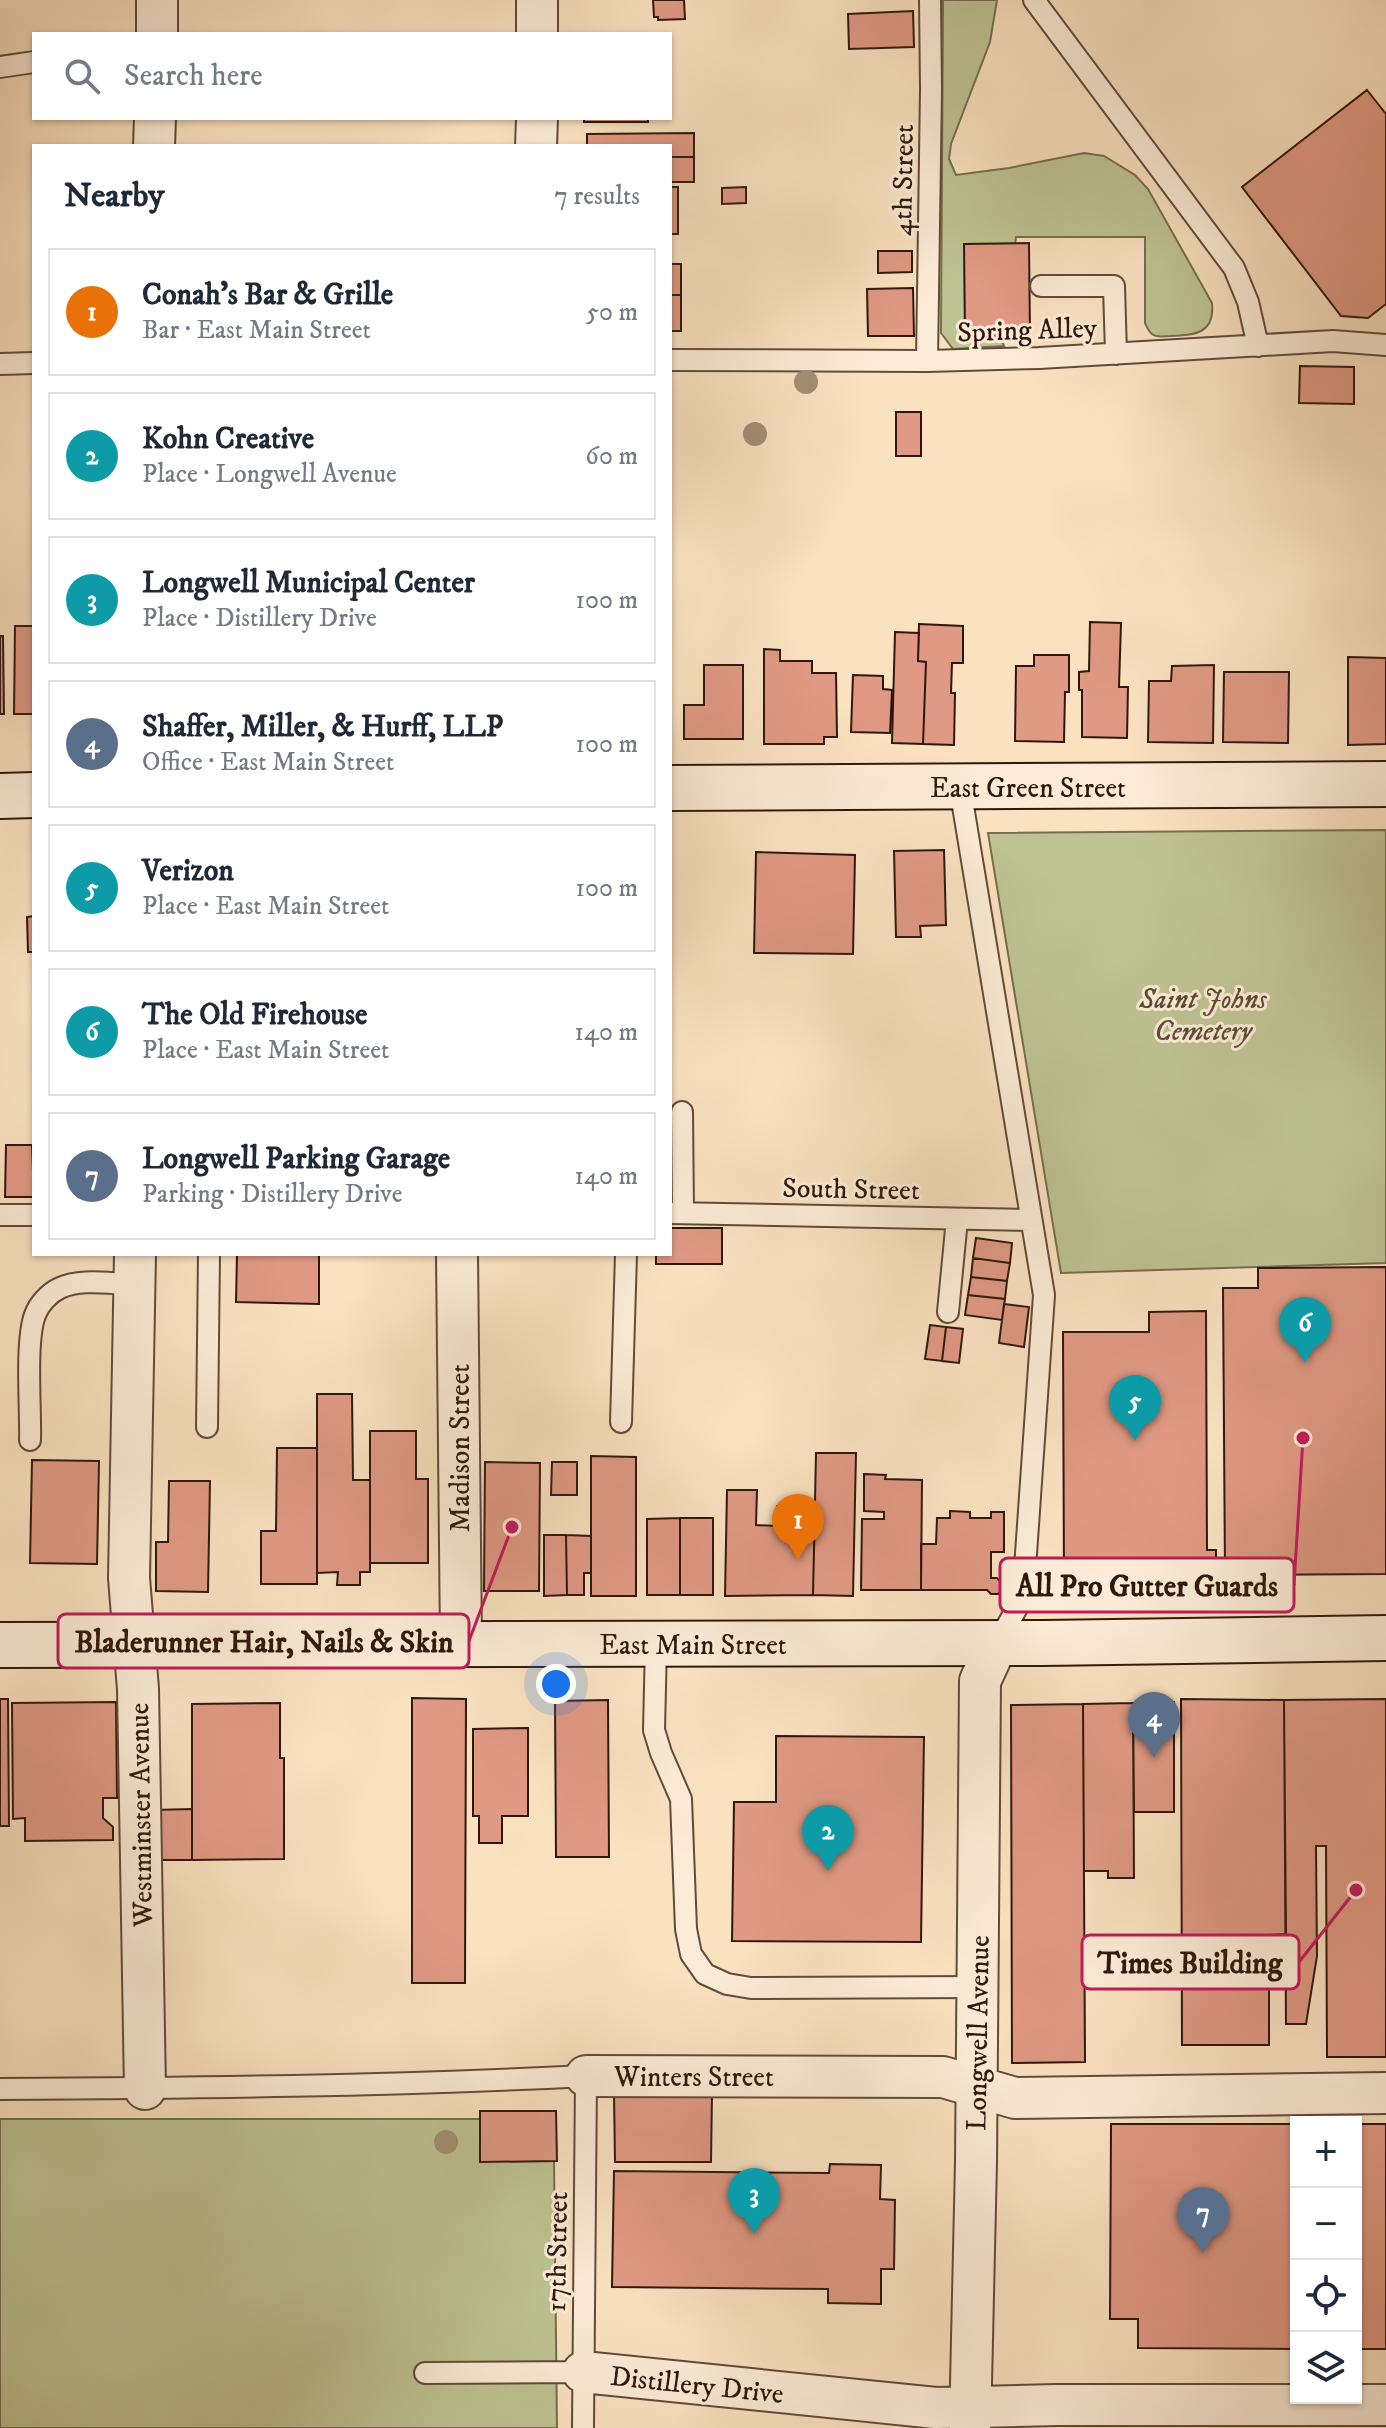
<!DOCTYPE html>
<meta charset="utf-8">
<style>
:root{--surface:#fff;--page:#f6f6f7;--text:#1f2937;--muted:#747a83;--line:#e0e1e3;--accent:#8f2418}
body{margin:0;font-family:"IM FELL DW Pica",serif;background:var(--page);color:var(--text)}
.controls{position:absolute;right:24px;bottom:24px;display:grid;overflow:hidden;border-radius:0px;box-shadow:0 2px 6px #0004}
.controls button{width:72px;height:72px;display:grid;place-items:center;padding:0;border:0;border-bottom:2px solid var(--line);background:var(--surface);color:var(--text);font:40px sans-serif}
.you{position:absolute;left:556px;top:1684px;width:28px;height:28px;margin:-20px;border:6px solid #fff;border-radius:50%;background:#1a73e8;box-shadow:0 0 0 12px #1a73e833}
.badge{display:grid;place-items:center;width:52px;height:52px;border-radius:50%;background:var(--accent);color:#fff;font-size:26px;font-weight:700}
.pin{position:absolute;translate:-50% -66px;filter:drop-shadow(0 2px 4px #0008)}
.pin::after{content:'';position:absolute;top:42px;width:28px;height:24px;background:inherit;clip-path:polygon(0 0,100% 0,50% 100%)}
.list{margin:0;padding:0;list-style:none}
h2{display:flex;justify-content:space-between;align-items:center;height:104px;margin:0;padding:0 32px;font-size:34px}
h2 small{font-size:26px;font-weight:400;color:var(--muted)}
.list li{display:grid;grid-template-columns:52px 1fr auto;gap:24px;align-items:center;box-sizing:border-box;height:128px;margin:0 16px 16px;padding:0 16px;border:2px solid var(--line);border-radius:0px}
.list b{display:block;font-size:30px;white-space:nowrap}
.list p{margin:0;font-size:26px;white-space:nowrap;color:var(--muted)}
.list em{font-size:26px;font-style:normal;color:var(--muted)}
.icon{flex:none;width:44px;height:44px;fill:none;stroke:currentColor;stroke-width:2;stroke-linecap:round;stroke-linejoin:round}
.map{position:relative;flex:none;width:1386px;height:2428px;overflow:hidden}
.search{position:absolute;background:var(--surface);box-shadow:0 2px 6px #0004;left:32px;top:32px;width:640px;height:88px;display:flex;align-items:center;gap:20px;box-sizing:border-box;padding:0 28px;border-radius:0px;color:var(--muted);font-size:30px}
.panel{position:absolute;background:var(--surface);box-shadow:0 2px 6px #0004;left:32px;top:144px;width:640px;height:1112px;border-radius:0px}
.map>svg:first-child{display:block}
.green{fill:#bec393;stroke:#776d50;stroke-width:2}
.building{fill:#e09984;stroke:#30170d;stroke-width:2}
.lines{fill:none;stroke-linecap:round;stroke-linejoin:round}
.lane-casing{stroke:#624a3a;stroke-width:24}
.street-casing{stroke:#624a3a;stroke-width:44}
.secondary-casing{stroke:#30170d;stroke-width:48}
.lane{stroke:#fcecd7;stroke-width:20}
.street{stroke:#fcecd7;stroke-width:40}
.secondary{stroke:#fcecd7;stroke-width:44}
.tree{fill:#a38f74}
.labels{text-anchor:middle;stroke-width:6;stroke-linejoin:round;paint-order:stroke}
.street-label{font-size:28px;fill:#30170d;stroke:#fcecd7}
.park-label{font-size:28px;font-style:italic;fill:#5b4b35;stroke:#fcecd7}
.leader{fill:none;stroke:#c2185b;stroke-width:3}
.callout-dot{fill:#c2185b;stroke:#fcecd7;stroke-width:3}
.callout{fill:#fcecd7;stroke:#c2185b;stroke-width:3}
.callout-label{font-size:30px;text-anchor:middle;font-weight:bold;fill:#30170d}
</style>
<div class="map">
<svg width="1386" height="2428" viewBox="0 0 1386 2428">
<rect width="100%" height="100%" fill="#fae2c1"/>
<filter id="stains"><feTurbulence type="fractalNoise" baseFrequency=".0025" numOctaves="4"/><feColorMatrix values="0 0 0 0 .2 0 0 0 0 .09 0 0 0 0 .02 0 0 0 .5 -.17"/></filter>
<radialGradient id="worn" r=".72"><stop offset=".6" stop-color="#630" stop-opacity="0"/><stop offset="1" stop-color="#630" stop-opacity=".3"/></radialGradient>
<path class="green" d="M 943,0 L 997,0 L 990,42 L 951,144 L 949,159 L 956,175 L 1009,168 L 1084,153 L 1104,156 L 1135,175 L 1148,189 L 1212,303 C 1215,334 1195,335 1170,336 C 1164,336 1157,338 1152,334 C 1148,331 1147,327 1145,323 L 1145,237 L 1016,237 L 1015,244 L 964,244 L 1004,346 L 953,349 L 941,333 Z
M 1386,830 L 1386,1263 L 1061,1273 L 988,833 Z
M 0,2119 L 480,2119 L 554,2161 L 557,2428 L 0,2428 Z"/>
<path class="building" d="M 653,0 L 684,0 L 685,19 L 658,20 L 658,17 L 654,17 Z
M 913,11 L 914,47 L 849,49 L 848,14 Z
M 1367,90 L 1386,114 L 1386,304 L 1368,318 L 1341,316 L 1242,187 Z
M 584,118 L 648,118 L 648,122 L 584,122 Z
M 694,133 L 694,157 L 670,157 L 670,146 L 587,146 L 587,134 Z
M 670,157 L 694,157 L 694,182 L 670,182 Z
M 670,187 L 678,187 L 678,234 L 670,234 Z
M 746,187 L 746,203 L 722,204 L 722,188 Z
M 1029,243 L 1030,336 L 965,337 L 964,244 Z
M 878,251 L 912,251 L 912,272 L 878,273 Z
M 670,264 L 681,264 L 681,295 L 670,295 Z
M 913,288 L 914,336 L 868,336 L 867,289 Z
M 670,295 L 681,295 L 681,331 L 670,331 Z
M 1300,366 L 1354,367 L 1354,404 L 1299,403 Z
M 896,412 L 921,412 L 921,456 L 896,456 Z
M 1090,622 L 1121,623 L 1119,687 L 1128,687 L 1127,738 L 1082,737 L 1082,690 L 1079,690 L 1079,672 L 1089,671 Z
M 919,624 L 963,626 L 963,663 L 952,663 L 951,693 L 955,693 L 954,745 L 923,744 L 926,662 L 918,661 Z
M 15,626 L 34,626 L 34,714 L 14,714 Z
M 895,632 L 919,633 L 918,661 L 926,662 L 923,744 L 892,743 Z
M 0,636 L 3,636 L 4,714 L 0,714 Z
M 764,649 L 780,650 L 780,661 L 812,661 L 812,673 L 836,673 L 837,737 L 824,737 L 824,744 L 764,744 Z
M 1034,655 L 1069,655 L 1069,692 L 1065,692 L 1064,742 L 1015,741 L 1016,666 L 1034,666 Z
M 1348,657 L 1386,658 L 1386,744 L 1348,745 Z
M 704,665 L 743,665 L 743,739 L 684,739 L 684,705 L 704,705 Z
M 1214,665 L 1213,743 L 1148,742 L 1149,681 L 1171,681 L 1172,666 Z
M 1224,672 L 1289,672 L 1288,743 L 1223,742 Z
M 853,675 L 883,676 L 883,689 L 892,690 L 890,733 L 851,732 Z
M 944,850 L 946,925 L 920,926 L 921,937 L 896,937 L 894,851 Z
M 756,852 L 855,855 L 853,954 L 754,953 Z
M 34,916 L 34,952 L 28,952 L 27,917 Z
M 6,1145 L 32,1145 L 34,1197 L 5,1197 Z
M 670,1228 L 722,1228 L 722,1264 L 656,1264 L 656,1254 L 670,1254 Z
M 976,1238 L 1012,1243 L 1010,1263 L 973,1258 Z
M 237,1254 L 319,1254 L 319,1304 L 236,1302 Z
M 973,1258 L 1010,1263 L 1007,1281 L 971,1277 Z
M 1386,1267 L 1386,1574 L 1225,1575 L 1223,1288 L 1258,1288 L 1258,1268 Z
M 971,1277 L 1007,1281 L 1005,1299 L 968,1295 Z
M 968,1295 L 1005,1299 L 1002,1320 L 965,1315 Z
M 1004,1304 L 1029,1307 L 1024,1347 L 999,1343 Z
M 1206,1311 L 1207,1550 L 1216,1550 L 1216,1586 L 1064,1587 L 1063,1332 L 1149,1332 L 1149,1312 Z
M 930,1325 L 946,1327 L 942,1361 L 925,1359 Z
M 946,1327 L 963,1329 L 959,1363 L 942,1361 Z
M 317,1394 L 352,1394 L 353,1480 L 370,1480 L 370,1572 L 360,1572 L 360,1585 L 337,1585 L 338,1572 L 317,1573 Z
M 370,1431 L 416,1431 L 416,1479 L 428,1479 L 428,1563 L 370,1563 Z
M 277,1448 L 317,1448 L 317,1584 L 261,1584 L 261,1531 L 276,1531 Z
M 816,1453 L 856,1453 L 853,1596 L 813,1595 Z
M 591,1456 L 636,1457 L 636,1596 L 591,1596 Z
M 32,1460 L 99,1461 L 97,1564 L 30,1563 Z
M 485,1462 L 540,1463 L 539,1591 L 484,1591 Z
M 552,1462 L 577,1462 L 577,1495 L 551,1495 Z
M 864,1474 L 886,1475 L 885,1479 L 922,1480 L 921,1590 L 861,1590 L 862,1519 L 884,1519 L 884,1512 L 864,1511 Z
M 169,1481 L 210,1481 L 208,1592 L 156,1591 L 156,1542 L 168,1542 Z
M 727,1490 L 757,1490 L 756,1525 L 777,1526 L 777,1506 L 815,1506 L 813,1595 L 725,1596 Z
M 950,1511 L 970,1512 L 970,1518 L 991,1518 L 991,1512 L 1004,1512 L 1004,1552 L 991,1552 L 991,1578 L 997,1578 L 1003,1584 L 1002,1590 L 998,1594 L 991,1594 L 987,1590 L 921,1590 L 921,1544 L 936,1544 L 937,1518 L 950,1518 Z
M 680,1518 L 713,1518 L 713,1595 L 680,1595 Z
M 680,1518 L 680,1595 L 647,1595 L 647,1519 Z
M 544,1535 L 566,1535 L 567,1595 L 544,1596 Z
M 566,1535 L 591,1536 L 591,1573 L 584,1573 L 584,1595 L 567,1595 Z
M 412,1698 L 466,1699 L 465,1983 L 412,1983 Z
M 0,1699 L 8,1699 L 9,1826 L 0,1826 Z
M 1181,1699 L 1284,1700 L 1286,1934 L 1269,1935 L 1269,2045 L 1182,2045 Z
M 1386,1699 L 1386,2057 L 1327,2057 L 1326,1846 L 1316,1846 L 1317,1956 L 1306,2024 L 1286,2024 L 1284,1700 Z
M 608,1700 L 609,1857 L 556,1857 L 555,1701 Z
M 116,1702 L 117,1798 L 103,1798 L 103,1818 L 113,1827 L 113,1840 L 25,1841 L 25,1818 L 13,1819 L 12,1703 Z
M 1174,1702 L 1174,1812 L 1134,1812 L 1133,1703 Z
M 280,1703 L 280,1758 L 284,1758 L 284,1859 L 192,1860 L 192,1704 Z
M 1133,1703 L 1134,1878 L 1108,1878 L 1108,1871 L 1084,1871 L 1083,1704 Z
M 1083,1704 L 1085,2062 L 1012,2063 L 1011,1705 Z
M 528,1728 L 528,1816 L 502,1816 L 502,1843 L 479,1843 L 479,1816 L 473,1816 L 473,1729 Z
M 776,1736 L 924,1737 L 921,1942 L 732,1941 L 734,1802 L 776,1802 Z
M 192,1809 L 192,1860 L 152,1860 L 152,1810 Z
M 614,2093 L 712,2093 L 711,2162 L 615,2162 Z
M 480,2111 L 556,2111 L 557,2161 L 480,2162 Z
M 1111,2124 L 1296,2124 L 1296,2349 L 1138,2348 L 1138,2319 L 1110,2319 Z
M 1356,2124 L 1386,2124 L 1386,2349 L 1356,2349 Z
M 830,2164 L 881,2165 L 880,2199 L 895,2200 L 894,2269 L 881,2269 L 881,2304 L 828,2303 L 828,2289 L 612,2287 L 614,2171 L 829,2173 Z"/>
<g class="lines">
<defs>
<path id="lane" d="M 1034,0 L 1234,268 L 1248,302 L 1258,346
M 0,67 L 34,62
M 1041,286 L 1114,286 L 1116,354
M 670,360 L 927,361 L 1039,358 L 1333,341 L 1386,345
M 927,361 L 931,89 L 930,0
M 0,364 L 34,363
M 960,788 L 1044,1295 L 1023,1597 L 998,1642
M 682,1112 L 683,1213
M 670,1213 L 1030,1220
M 0,1215 L 34,1215
M 948,1312 L 957,1219
M 621,1422 L 626,1254
M 207,1427 L 209,1254
M 30,1440 C 31,1409 25,1342 35,1315 C 39,1304 49,1293 60,1288 C 81,1278 111,1284 134,1284
M 656,1644 L 654,1730 L 661,1753 L 681,1799 L 686,1929 L 691,1954 L 705,1974 L 727,1984 L 751,1988 L 978,1987
M 0,2089 C 195,2088 391,2086 586,2076 L 583,2428
M 425,2373 L 583,2372"/>
<path id="street" d="M 157,0 L 157,34
M 537,34 L 537,0
M 154,146 L 155,118
M 536,146 L 537,118
M 135,1254 L 129,1578 L 138,1689 L 145,2089
M 457,1254 L 461,1642
M 586,2076 L 943,2077 L 1015,2098 L 1386,2093
M 583,2372 L 936,2408 L 1056,2405 L 1386,2405
M 970,2428 L 976,2162 L 980,1681 L 998,1642"/>
<path id="secondary" d="M 670,788 L 1386,784
M 0,796 L 34,795
M 0,1645 L 1043,1643 L 1386,1638"/>
</defs>
<use href="#lane" class="lane-casing"/>
<use href="#street" class="street-casing"/>
<use href="#secondary" class="secondary-casing"/>
<use href="#lane" class="lane"/>
<use href="#street" class="street"/>
<use href="#secondary" class="secondary"/>
</g>
<g class="tree">
<circle cx="806" cy="382" r="12"/>
<circle cx="755" cy="434" r="12"/>
<circle cx="446" cy="2142" r="12"/>
</g>
<g class="labels">
<g class="street-label">
<text transform="translate(902 180) rotate(-89)" y="10">4th Street</text>
<text transform="translate(1027 329) rotate(-2)" y="10">Spring Alley</text>
<text x="1028" y="797">East Green Street</text>
<text transform="translate(851 1188) rotate(1)" y="10">South Street</text>
<text transform="translate(459 1448) rotate(-90)" y="10">Madison Street</text>
<text x="693" y="1654">East Main Street</text>
<text transform="translate(140 1815) rotate(-91)" y="10">Westminster Avenue</text>
<text transform="translate(977 2033) rotate(-89)" y="10">Longwell Avenue</text>
<text x="694" y="2086">Winters Street</text>
<text transform="translate(556 2252) rotate(-89)" y="10">17th Street</text>
<text transform="translate(697 2384) rotate(6)" y="10">Distillery Drive</text>
</g>
<g class="park-label">
<text x="1203" y="1008">Saint Johns<tspan x="1203" dy="32">Cemetery</tspan></text>
</g>
</g>
<path class="leader" d="M1303 1438L1294 1585M512 1527L469 1641M1356 1890L1299 1962"/>
<g class="callout-dot">
<circle cx="1303" cy="1438" r="8"/>
<circle cx="512" cy="1527" r="8"/>
<circle cx="1356" cy="1890" r="8"/>
</g>
<g class="callout">
<rect x="1000" y="1558" width="294" height="54" rx="8"/>
<rect x="58" y="1614" width="411" height="54" rx="8"/>
<rect x="1082" y="1935" width="217" height="54" rx="8"/>
</g>
<g class="callout-label">
<text x="1147" y="1596">All Pro Gutter Guards</text>
<text x="264" y="1652">Bladerunner Hair, Nails &amp; Skin</text>
<text x="1190" y="1973">Times Building</text>
</g>
<rect width="100%" height="100%" filter="url(#stains)"/>
<rect width="100%" height="100%" fill="url(#worn)"/>
</svg>
<div class="controls">
<button>+</button>
<button>−</button>
<button><svg class="icon" aria-label="locate" viewBox="0 0 24 24"><circle cx="12" cy="12" r="6"/><path d="M12 2v4M12 18v4M2 12h4M18 12h4"/></svg></button>
<button><svg class="icon" aria-label="layers" viewBox="0 0 24 24"><path d="M12 4l9 5-9 5-9-5zM3 14l9 5 9-5"/></svg></button>
</div>
<div class="you"></div>
<div class="pin badge" style="left:798px;top:1560px;background:#e8710a">1</div>
<div class="pin badge" style="left:828px;top:1871px;background:#0f9aa8">2</div>
<div class="pin badge" style="left:754px;top:2234px;background:#0f9aa8">3</div>
<div class="pin badge" style="left:1154px;top:1758px;background:#5c6f8a">4</div>
<div class="pin badge" style="left:1135px;top:1441px;background:#0f9aa8">5</div>
<div class="pin badge" style="left:1305px;top:1363px;background:#0f9aa8">6</div>
<div class="pin badge" style="left:1203px;top:2253px;background:#5c6f8a">7</div>
<div class="search"><svg class="icon" aria-label="search" viewBox="0 0 24 24"><circle cx="10" cy="10" r="6"/><path d="M15 15l6 6"/></svg>Search here</div>
<section class="panel">
<h2>Nearby<small>7 results</small></h2>
<ul class="list">
<li><span class="badge" style="background:#e8710a">1</span><div><b>Conah's Bar &amp; Grille</b><p>Bar · East Main Street</p></div><em>50 m</em></li>
<li><span class="badge" style="background:#0f9aa8">2</span><div><b>Kohn Creative</b><p>Place · Longwell Avenue</p></div><em>60 m</em></li>
<li><span class="badge" style="background:#0f9aa8">3</span><div><b>Longwell Municipal Center</b><p>Place · Distillery Drive</p></div><em>100 m</em></li>
<li><span class="badge" style="background:#5c6f8a">4</span><div><b>Shaffer, Miller, &amp; Hurff, LLP</b><p>Office · East Main Street</p></div><em>100 m</em></li>
<li><span class="badge" style="background:#0f9aa8">5</span><div><b>Verizon</b><p>Place · East Main Street</p></div><em>100 m</em></li>
<li><span class="badge" style="background:#0f9aa8">6</span><div><b>The Old Firehouse</b><p>Place · East Main Street</p></div><em>140 m</em></li>
<li><span class="badge" style="background:#5c6f8a">7</span><div><b>Longwell Parking Garage</b><p>Parking · Distillery Drive</p></div><em>140 m</em></li>
</ul>
</section>
</div>
